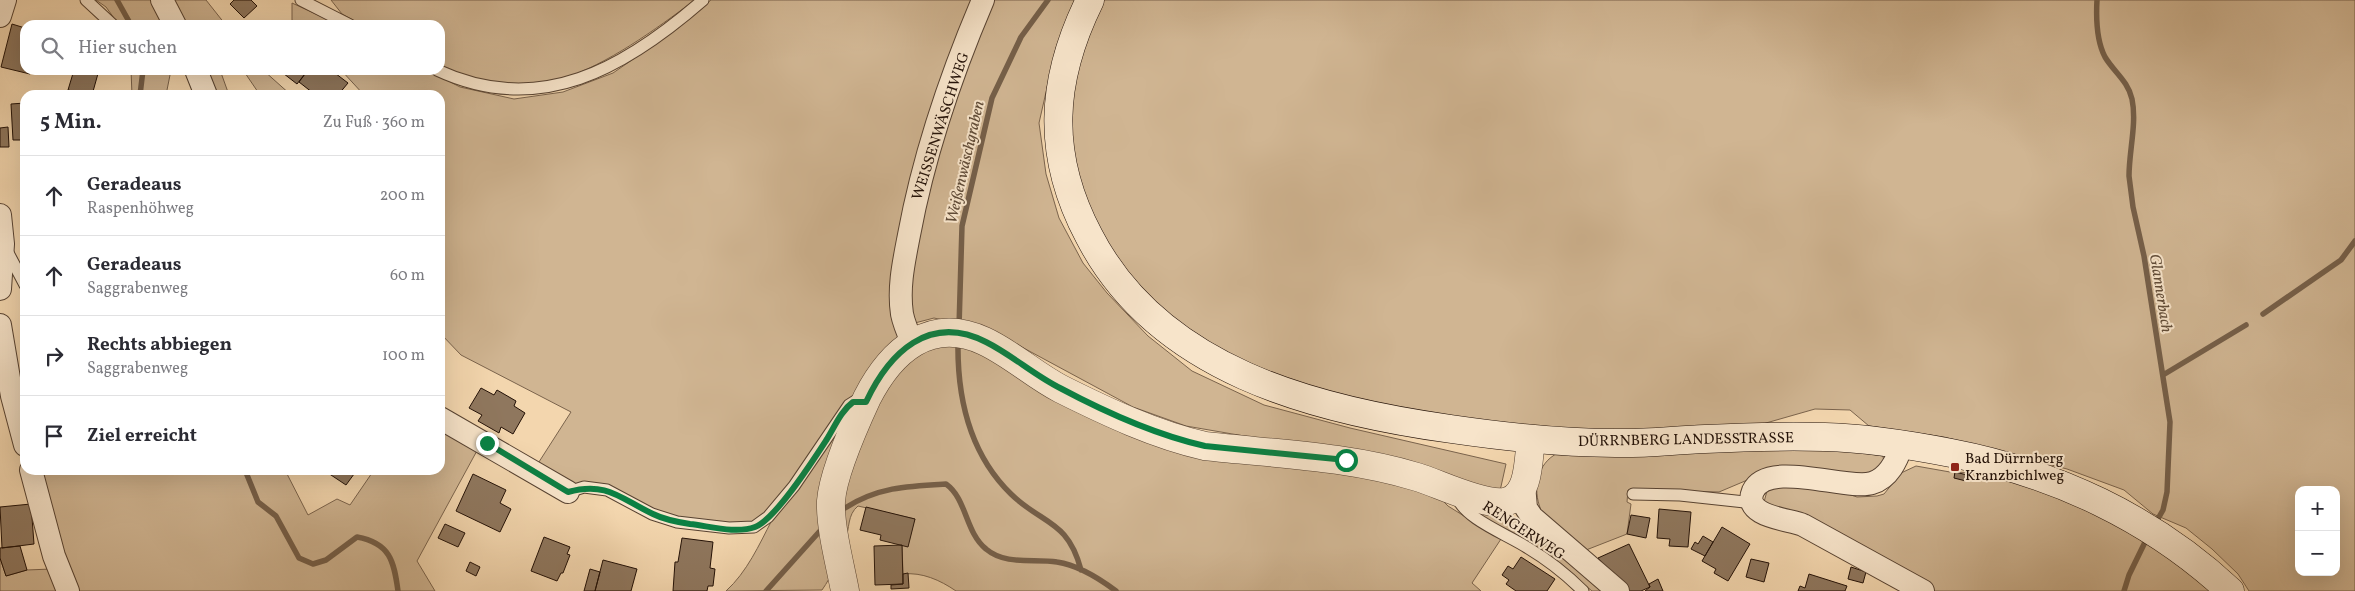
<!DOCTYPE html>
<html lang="de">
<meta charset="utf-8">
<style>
:root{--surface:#fff;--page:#f7f7f7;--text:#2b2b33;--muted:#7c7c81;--line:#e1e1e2}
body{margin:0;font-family:Vollkorn,serif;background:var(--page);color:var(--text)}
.controls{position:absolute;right:15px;bottom:15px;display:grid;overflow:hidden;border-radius:10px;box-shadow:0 5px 20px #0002}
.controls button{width:45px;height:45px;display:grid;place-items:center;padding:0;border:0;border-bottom:1px solid var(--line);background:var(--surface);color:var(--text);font:25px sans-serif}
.stop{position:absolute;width:15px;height:15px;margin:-11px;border:4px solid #0b8043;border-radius:50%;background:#fff}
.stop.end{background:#0b8043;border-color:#fff;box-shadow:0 1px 5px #0008}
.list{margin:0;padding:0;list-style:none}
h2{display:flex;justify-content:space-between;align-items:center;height:65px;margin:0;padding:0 20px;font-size:21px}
h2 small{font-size:16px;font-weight:400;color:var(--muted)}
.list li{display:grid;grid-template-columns:32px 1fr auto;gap:15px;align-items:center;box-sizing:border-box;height:80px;padding:0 20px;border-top:1px solid var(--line)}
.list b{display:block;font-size:19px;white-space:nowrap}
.list p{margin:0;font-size:16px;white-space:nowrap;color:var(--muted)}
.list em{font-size:16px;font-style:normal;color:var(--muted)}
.icon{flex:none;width:28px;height:28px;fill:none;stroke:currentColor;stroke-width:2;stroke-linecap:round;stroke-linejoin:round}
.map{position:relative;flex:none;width:2355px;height:591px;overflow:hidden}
.search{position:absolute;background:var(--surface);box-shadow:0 5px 20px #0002;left:20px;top:20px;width:425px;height:55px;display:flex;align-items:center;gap:12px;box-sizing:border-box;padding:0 18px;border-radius:15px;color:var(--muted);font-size:19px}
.panel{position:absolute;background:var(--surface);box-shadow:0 5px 20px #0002;left:20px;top:90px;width:425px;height:385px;border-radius:15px}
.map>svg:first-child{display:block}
.green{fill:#d0b592;stroke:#7a634c;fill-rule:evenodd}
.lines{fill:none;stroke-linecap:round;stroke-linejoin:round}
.stream{stroke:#755f49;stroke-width:5.5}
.building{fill:#8f775e;stroke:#231107}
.service-casing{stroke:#574231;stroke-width:13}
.minor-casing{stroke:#574231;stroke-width:24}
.tertiary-casing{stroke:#574231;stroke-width:29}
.secondary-casing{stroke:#231107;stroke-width:29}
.service{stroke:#f7e4ca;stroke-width:11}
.minor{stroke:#f7e4ca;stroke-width:22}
.tertiary{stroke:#f7e4ca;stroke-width:28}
.secondary{stroke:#f7e4ca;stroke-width:28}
.route{stroke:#0b8043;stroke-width:6}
.poi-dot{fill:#8f2418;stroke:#f7e4ca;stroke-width:2}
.labels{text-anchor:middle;stroke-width:4;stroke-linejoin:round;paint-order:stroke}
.street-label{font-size:15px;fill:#231107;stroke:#f7e4ca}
.poi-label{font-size:15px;fill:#231107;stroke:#f7e4ca;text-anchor:start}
.water-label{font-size:16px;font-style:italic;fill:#614c38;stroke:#f7e4ca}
</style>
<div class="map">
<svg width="2355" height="591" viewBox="0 0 2355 591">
<rect width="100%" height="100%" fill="#f3d6ae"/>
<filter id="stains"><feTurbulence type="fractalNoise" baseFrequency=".004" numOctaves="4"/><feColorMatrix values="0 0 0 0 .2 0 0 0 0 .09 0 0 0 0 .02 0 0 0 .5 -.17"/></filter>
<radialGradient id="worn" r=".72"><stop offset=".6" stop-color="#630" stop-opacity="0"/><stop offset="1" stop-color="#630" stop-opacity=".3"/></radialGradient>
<path class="green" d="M 96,0 L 151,0 L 168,25 L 119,25 L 106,7 Z
M 171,0 L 206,0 L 225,24 L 181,25 Z
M 331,0 L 695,0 C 653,31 610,63 560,80 C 526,91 471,81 440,66 L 440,25 L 362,25 L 342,14 Z
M 711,0 L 976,0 L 912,177 L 902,341 L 846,468 L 890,380 L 929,343 L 978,348 L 1060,398 L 1345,467 L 1434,492 L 1448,506 L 1501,539 L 1472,583 L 1481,591 L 956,591 C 940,580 922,572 903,574 L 902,545 L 915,519 L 858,506 C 847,515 850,528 845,541 C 839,558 832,576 822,590 L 726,591 C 747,572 759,545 772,520 L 741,526 L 665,515 L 629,497 L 567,485 L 537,465 L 571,412 L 461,355 L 440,333 L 440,95 L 364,95 L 341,70 L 427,70 L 460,87 L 514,99 L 563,92 L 613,73 L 671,33 Z
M 990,0 L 1079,0 L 1056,48 L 1039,123 L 1046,174 L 1059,218 L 1083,263 L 1107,293 L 1148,336 L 1192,371 L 1264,405 L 1350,428 L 1506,464 L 1500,491 L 1250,437 L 1186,426 L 1133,407 L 992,331 L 934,318 L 911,324 L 910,276 L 939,139 Z
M 1103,0 L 2355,0 L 2355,591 L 2249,591 L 2238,574 L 2212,549 L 2186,528 L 2153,514 L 2124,490 L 2067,469 L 1944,437 L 1869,426 L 1850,410 L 1815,409 L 1752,427 L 1605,431 L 1511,428 L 1395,411 L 1312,390 L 1199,341 L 1152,305 L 1113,259 L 1088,212 L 1072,164 L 1069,123 L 1073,77 ZM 2299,490 L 2336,490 L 2336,572 L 2299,572 Z
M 292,3 L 340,25 L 298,25 L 292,20 Z
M 131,70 L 171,70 L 166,95 L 132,95 Z
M 203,70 L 220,70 L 229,95 L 213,95 Z
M 243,70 L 263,70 L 291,95 L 260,95 Z
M 440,427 L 479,447 L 417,561 L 435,591 L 76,591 L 38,470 L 285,470 L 308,515 L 337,499 L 350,505 L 374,470 L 440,470 Z
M 1818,446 L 1883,456 L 1884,463 L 1881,468 L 1864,476 L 1764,473 L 1719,492 L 1628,490 L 1627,502 L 1631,504 L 1627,534 L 1581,552 C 1571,541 1548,522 1541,510 C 1532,489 1537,463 1558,453 Z
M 1916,466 L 1950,472 L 1988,473 L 2031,483 L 2147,540 L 2216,591 L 1934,591 L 1764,502 L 1767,491 L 1780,484 L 1842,492 L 1857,497 L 1877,496 L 1884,494 L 1901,473 Z
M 1473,507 L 1499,512 L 1525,524 L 1611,591 L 1592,591 L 1551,556 L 1482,516 Z
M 0,558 L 6,576 L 27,570 L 51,569 L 59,591 L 0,591 Z"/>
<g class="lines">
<path class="stream" d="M 117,0 L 131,25
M 2097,0 C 2096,18 2096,40 2105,57 C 2114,72 2128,81 2132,99 C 2137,123 2129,151 2129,176 L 2133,207 L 2144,256 L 2170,422 L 2167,492 L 2163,510 L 2155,524
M 140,95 L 143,70
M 2263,314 L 2341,260 L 2355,241
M 959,327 L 962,226 L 992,98 L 1021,37 L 1048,0
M 958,341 C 957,397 970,454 1011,494 C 1043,525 1068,520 1081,570
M 2163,375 L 2246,325
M 245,470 L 258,502 L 276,516 L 299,558 L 313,564 L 326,560 L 357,537 C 390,543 394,561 398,591
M 845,508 C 878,487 908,486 946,484 C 967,499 965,532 986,549 C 1006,566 1035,558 1057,562 C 1077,565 1100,579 1116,591
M 766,591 L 819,532
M 2124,591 L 2129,575 L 2148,536"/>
</g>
<path class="building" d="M 234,0 L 251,0 L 257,6 L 244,18 L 230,4 Z
M 12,24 L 25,28 L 25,70 L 31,70 L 30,74 L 1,67 Z
M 74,70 L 99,70 L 92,95 L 68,90 Z
M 279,70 L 308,70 L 297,84 Z
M 308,70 L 331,70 L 348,83 L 338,95 L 312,95 L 313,93 L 299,82 Z
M 25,103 L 25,140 L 13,140 L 11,104 Z
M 8,127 L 9,147 L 0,147 L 0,128 Z
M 481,388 L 494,395 L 497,390 L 516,401 L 514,406 L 525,413 L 513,434 L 501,427 L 499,433 L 478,421 L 482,415 L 469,408 Z
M 331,470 L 357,470 L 346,485 L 328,473 Z
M 1955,472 L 1967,475 L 1966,481 L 1954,478 Z
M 473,474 L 506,490 L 500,503 L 511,509 L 500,532 L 456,511 Z
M 31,504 L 34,544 L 2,548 L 0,507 Z
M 866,507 L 915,519 L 908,547 L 880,540 L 881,535 L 860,530 Z
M 1659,509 L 1691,512 L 1688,547 L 1669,546 L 1670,539 L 1657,538 Z
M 1631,515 L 1650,518 L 1646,538 L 1627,534 Z
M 445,524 L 465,533 L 458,547 L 438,538 Z
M 1722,527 L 1750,544 L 1728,581 L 1714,573 L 1716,569 L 1702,561 Z
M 1703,536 L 1713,542 L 1705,556 L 1691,549 L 1695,542 L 1698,544 Z
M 544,537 L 570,547 L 567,554 L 570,555 L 563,573 L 561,573 L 557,581 L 531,571 Z
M 682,538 L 713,542 L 710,568 L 715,569 L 713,586 L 708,586 L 707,591 L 673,591 L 675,562 L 678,562 Z
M 1629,544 L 1650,587 L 1641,591 L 1629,591 L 1598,558 Z
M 902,545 L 903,584 L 875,585 L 874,546 Z
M 20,546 L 27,570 L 6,576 L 0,558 L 0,548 Z
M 1521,557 L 1555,579 L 1547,591 L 1516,591 L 1506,584 L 1509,580 L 1502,575 L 1508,566 L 1513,569 Z
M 1751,559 L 1769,563 L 1764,582 L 1746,577 Z
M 603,560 L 637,569 L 631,591 L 595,591 Z
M 470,562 L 480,567 L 476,576 L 466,571 Z
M 1851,567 L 1866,572 L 1863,583 L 1848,579 Z
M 590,569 L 600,572 L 595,591 L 584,591 Z
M 908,573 L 909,588 L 891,589 L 891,585 L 903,584 L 903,574 Z
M 1809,574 L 1847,586 L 1845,591 L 1798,591 L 1800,586 L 1805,588 Z
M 1658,579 L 1663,591 L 1645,591 L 1650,587 L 1649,584 Z"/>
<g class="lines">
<defs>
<path id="service" d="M 86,0 L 113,25
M 301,0 L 350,25
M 437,70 C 540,118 625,68 703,0
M 6,249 L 25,285
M 568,492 L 584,487 L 607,490 L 652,514 L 677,522 L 729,528 L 754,527 L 768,517 L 794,486 L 849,405 L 857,400 L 862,401
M 1633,494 L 1680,495 L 1754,503
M 1456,496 C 1466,520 1507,534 1528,548 C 1548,560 1566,574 1583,591"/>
<path id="minor" d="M 162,0 L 175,25
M 0,16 L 5,0
M 196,70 L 206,95
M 0,215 L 3,244 L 0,289
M 0,325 L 12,396 L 25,445
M 912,342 C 908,333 904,324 902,314 C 898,287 904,261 909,235 C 924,154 951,75 983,0
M 440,418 L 568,492
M 1902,445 C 1897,460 1889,478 1872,483 C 1847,491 1768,459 1753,491 C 1742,517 1789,519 1803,525 L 1923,591
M 31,470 L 54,556 L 68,591
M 1524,485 L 1526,508 L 1532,517 L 1618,591"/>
<path id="tertiary" d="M 845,591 C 840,564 830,528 831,501 C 833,473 855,424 867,398 C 891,351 930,316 984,341 C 1012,354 1034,375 1061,389 C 1107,412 1156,435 1205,446 C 1276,454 1348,456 1417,477 C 1438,483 1487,508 1508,501 C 1530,494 1528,459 1531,440"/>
<path id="secondary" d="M 1090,0 C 1050,81 1046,155 1089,236 C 1158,370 1314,410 1451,429 C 1506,437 1560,443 1615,443 C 1645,444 1675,440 1705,439 C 1745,437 1785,436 1825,437 C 1867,438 1910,445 1951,453 C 2055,473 2152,518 2230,591"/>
</defs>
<use href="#service" class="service-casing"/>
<use href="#minor" class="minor-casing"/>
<use href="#tertiary" class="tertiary-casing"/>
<use href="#secondary" class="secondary-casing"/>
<use href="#service" class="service"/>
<use href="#minor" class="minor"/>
<use href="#tertiary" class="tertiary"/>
<use href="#secondary" class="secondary"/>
</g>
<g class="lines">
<path class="route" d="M 487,443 L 568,492 C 607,481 621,499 653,514 C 665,520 677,522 690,524 C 709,526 736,534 755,527 C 775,520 814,459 827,439 C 835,426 841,411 853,402 L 866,402 C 889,353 929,313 986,342 C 1012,355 1034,375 1060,388 C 1105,412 1156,435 1205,446 L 1346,460"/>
</g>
<rect class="poi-dot" x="1950" y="462" width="10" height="10" rx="2.5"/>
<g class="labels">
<g class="street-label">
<text transform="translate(940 126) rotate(-72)" y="5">WEISSENWÄSCHWEG</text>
<text transform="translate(1686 439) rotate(-1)" y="5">DÜRRNBERG LANDESSTRASSE</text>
<text transform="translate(1524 530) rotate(33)" y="5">RENGERWEG</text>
</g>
<g class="poi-label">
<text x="1965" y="463">Bad Dürrnberg<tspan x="1965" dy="17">Kranzbichlweg</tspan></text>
</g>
<g class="water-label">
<text transform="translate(964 162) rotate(-77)" y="6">Weißenwäschgraben</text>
<text transform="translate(2162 293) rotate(81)" y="6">Glannerbach</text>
</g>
</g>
<rect width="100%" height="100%" filter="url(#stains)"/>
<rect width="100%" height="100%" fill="url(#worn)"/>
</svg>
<div class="controls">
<button>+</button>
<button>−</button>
</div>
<div class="stop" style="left:1346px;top:460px"></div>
<div class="stop end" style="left:487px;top:443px"></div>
<div class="search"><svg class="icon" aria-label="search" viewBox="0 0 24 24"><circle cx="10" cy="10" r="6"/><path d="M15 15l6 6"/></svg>Hier suchen</div>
<section class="panel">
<h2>5 Min.<small>Zu Fuß · 360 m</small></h2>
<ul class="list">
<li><svg class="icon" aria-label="ahead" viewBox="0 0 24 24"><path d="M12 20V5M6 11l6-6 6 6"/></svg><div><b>Geradeaus</b><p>Raspenhöhweg</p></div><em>200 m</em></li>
<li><svg class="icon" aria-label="ahead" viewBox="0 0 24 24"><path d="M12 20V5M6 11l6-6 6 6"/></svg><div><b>Geradeaus</b><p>Saggrabenweg</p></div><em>60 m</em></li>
<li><svg class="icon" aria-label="right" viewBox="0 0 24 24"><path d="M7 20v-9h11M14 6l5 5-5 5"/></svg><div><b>Rechts abbiegen</b><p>Saggrabenweg</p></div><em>100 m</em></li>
<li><svg class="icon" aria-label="arrive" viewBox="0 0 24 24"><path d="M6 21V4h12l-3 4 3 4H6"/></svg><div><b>Ziel erreicht</b></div></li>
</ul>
</section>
</div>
